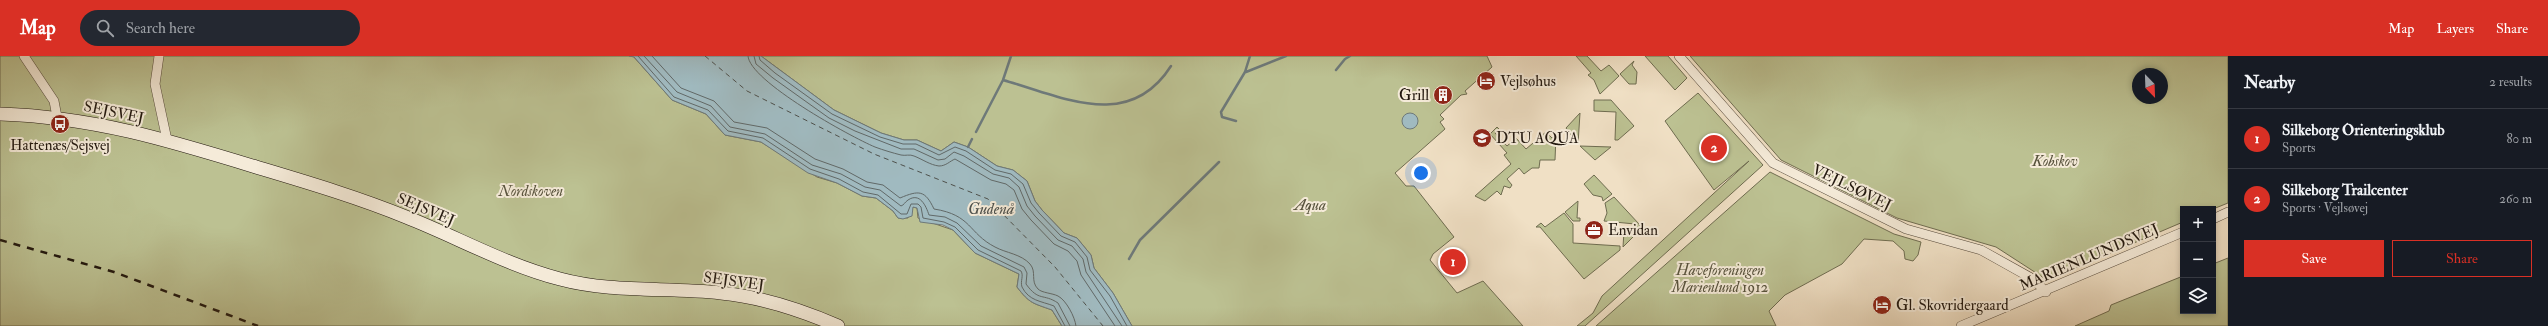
<!DOCTYPE html>
<meta charset="utf-8">
<style>
:root{--surface:#171b24;--page:#242831;--text:#f1f3f6;--muted:#9ea1a6;--line:#363941;--accent:#d93025}
body{margin:0;font-family:"IM FELL Double Pica",serif;background:var(--page);color:var(--text)}
.controls{position:absolute;right:12px;bottom:12px;display:grid;overflow:hidden;border-radius:0px;box-shadow:0 2px 6px #0003}
.controls button{width:36px;height:36px;display:grid;place-items:center;padding:0;border:0;border-bottom:1px solid var(--line);background:var(--surface);color:var(--text);font:20px sans-serif}
.compass{position:absolute;left:2132px;top:12px;width:36px;height:36px;border-radius:50%;background:var(--surface);box-shadow:0 2px 6px #0003;rotate:157deg}
.you{position:absolute;left:1421px;top:117px;width:14px;height:14px;margin:-10px;border:3px solid #fff;border-radius:50%;background:#1a73e8;box-shadow:0 0 0 6px #1a73e833}
.badge{display:grid;place-items:center;width:26px;height:26px;border-radius:50%;background:var(--accent);color:#fff;font-size:13px;font-weight:700}
.pin{position:absolute;translate:-50% -50%;border:2px solid #fff;box-shadow:0 1px 4px #0006}
.list{margin:0;padding:0;list-style:none}
h2{display:flex;justify-content:space-between;align-items:center;height:52px;margin:0;padding:0 16px;font-size:17px}
h2 small{font-size:13px;font-weight:400;color:var(--muted)}
.list li{display:grid;grid-template-columns:26px 1fr auto;gap:12px;align-items:center;box-sizing:border-box;height:60px;padding:0 16px;border-top:1px solid var(--line)}
.list b{display:block;font-size:15px;white-space:nowrap}
.list p{margin:0;font-size:13px;white-space:nowrap;color:var(--muted)}
.list em{font-size:13px;font-style:normal;color:var(--muted)}
.actions{display:flex;gap:8px;padding:12px 16px}
.actions a{flex:1;padding:9px 0;border:1px solid var(--accent);border-radius:0px;text-align:center;font-size:14px;color:var(--accent)}
.actions .main{background:var(--accent);color:#fff}
.icon{flex:none;width:22px;height:22px;fill:none;stroke:currentColor;stroke-width:2;stroke-linecap:round;stroke-linejoin:round}
.map{position:relative;flex:none;width:2228px;height:270px;overflow:hidden}
header{display:flex;align-items:center;gap:24px;box-sizing:border-box;height:56px;padding:0 20px;background:var(--accent);color:#fff}
header strong{font-size:19px}
nav{display:flex;gap:22px;margin-inline-start:auto;font-size:14px}
.search{width:280px;height:36px;background:var(--page);display:flex;align-items:center;gap:10px;box-sizing:border-box;padding:0 14px;border-radius:22px;color:var(--muted);font-size:15px}
main{display:flex}
aside{flex:1;background:var(--surface)}
.map>svg:first-child{display:block}
.green{fill:#bcc192;stroke:#6f6c50;fill-rule:evenodd}
.water{fill:#a0bac0;stroke:#6e7979}
.lines{fill:none;stroke-linecap:round;stroke-linejoin:round}
.shore{stroke:#616968;stroke-width:1}
.stream{stroke:#6e7979;stroke-width:2.5}
.ferry{stroke:#4e514d;stroke-width:1;stroke-dasharray:5 4;stroke-linecap:butt}
.street-casing{stroke:#564a3c;stroke-width:10}
.secondary-casing{stroke:#22180f;stroke-width:14}
.street{stroke:#f5ebd9;stroke-width:9}
.secondary{stroke:#f5ebd9;stroke-width:13}
.rail{stroke:#22180f;stroke-width:2.5;stroke-dasharray:7 7;stroke-linecap:butt}
.labels{text-anchor:middle;stroke-width:4;stroke-linejoin:round;paint-order:stroke}
.poi-label{font-size:15px;fill:#22180f;stroke:#f5ebd9;text-anchor:start}
.street-label{font-size:15px;fill:#22180f;stroke:#f5ebd9}
.park-label{font-size:15px;font-style:italic;fill:#58533d;stroke:#f5ebd9}
.water-label{font-size:16px;font-style:italic;fill:#4e514d;stroke:#f5ebd9}
</style>
<header>
<strong>Map</strong>
<div class="search"><svg class="icon" aria-label="search" viewBox="0 0 24 24"><circle cx="10" cy="10" r="6"/><path d="M15 15l6 6"/></svg>Search here</div>
<nav><a>Map</a><a>Layers</a><a>Share</a></nav>
</header>
<main>
<div class="map">
<svg width="2228" height="270" viewBox="0 0 2228 270">
<rect width="100%" height="100%" fill="#f0e0c5"/>
<filter id="stains"><feTurbulence type="fractalNoise" baseFrequency=".005" numOctaves="4"/><feColorMatrix values="0 0 0 0 .2 0 0 0 0 .09 0 0 0 0 .02 0 0 0 .5 -.17"/></filter>
<radialGradient id="worn" r=".72"><stop offset=".6" stop-color="#630" stop-opacity="0"/><stop offset="1" stop-color="#630" stop-opacity=".3"/></radialGradient>
<path class="green" d="M 0,0 L 633,0 L 672,44 L 706,58 L 725,79 L 761,86 L 817,121 L 837,127 L 862,140 L 876,142 L 893,155 L 898,162 L 908,162 L 913,151 L 917,152 L 918,162 L 953,174 L 975,197 L 1019,218 L 1017,231 C 1030,248 1033,247 1052,254 L 1062,270 L 0,270 Z
M 761,0 L 1487,0 L 1492,11 L 1465,35 L 1467,38 L 1461,39 L 1440,59 L 1444,63 L 1440,66 L 1445,73 L 1395,117 L 1406,130 L 1414,130 L 1454,181 L 1433,198 L 1430,204 L 1457,237 L 1483,225 L 1523,270 L 1132,270 L 1113,237 L 1094,212 L 1091,199 L 1077,182 L 1064,177 L 1042,154 L 1035,145 L 1027,125 L 1013,114 L 997,110 L 968,91 L 954,86 L 941,95 L 917,84 L 904,84 L 881,77 L 834,54 Z
M 1576,0 L 1587,0 L 1601,15 L 1609,9 L 1619,20 L 1600,38 L 1594,24 L 1588,19 L 1591,17 Z
M 1645,0 L 1668,0 L 1687,22 L 1675,34 Z
M 1690,0 L 2228,0 L 2228,147 L 2213,153 L 2183,153 L 2183,166 L 2047,224 L 1996,191 L 1897,162 L 1781,104 ZM 2138,18 L 2162,18 L 2162,42 L 2138,42 Z
M 1634,5 L 1632,9 L 1637,16 L 1636,28 L 1629,28 L 1620,18 Z
M 1698,37 L 1763,109 L 1585,270 L 1577,270 L 1593,257 L 1602,240 L 1749,105 L 1714,134 L 1665,65 Z
M 1594,44 L 1611,44 L 1634,70 L 1618,84 L 1615,84 L 1616,56 L 1594,55 Z
M 1580,57 L 1578,88 L 1566,72 Z
M 1497,71 L 1499,73 L 1495,77 L 1507,90 L 1516,82 L 1526,93 L 1546,76 L 1552,82 L 1556,79 L 1555,104 L 1540,104 L 1539,112 L 1532,112 L 1524,118 L 1519,112 L 1507,123 L 1512,129 L 1510,132 L 1504,130 L 1501,139 L 1497,135 L 1485,145 L 1475,140 L 1511,108 L 1504,99 L 1507,97 L 1490,78 Z
M 1580,90 L 1611,91 L 1595,104 Z
M 1770,116 L 1894,178 L 1921,186 L 1918,199 L 1913,205 L 1905,203 L 1904,195 L 1893,185 L 1864,183 L 1842,208 L 1785,239 L 1769,255 L 1776,270 L 1596,270 Z
M 1594,119 L 1612,138 L 1603,145 L 1602,141 L 1593,139 L 1584,128 Z
M 1614,141 L 1639,168 L 1641,173 L 1635,172 L 1635,168 L 1604,165 L 1607,157 L 1605,147 Z
M 1578,145 L 1577,162 L 1580,162 L 1580,165 L 1573,165 L 1565,156 Z
M 1564,157 L 1573,168 L 1573,187 L 1620,190 L 1620,194 L 1584,223 L 1540,171 L 1536,171 L 1541,167 L 1545,171 Z
M 1624,175 L 1639,175 L 1623,191 Z
M 2228,202 L 2228,270 L 2075,270 L 2109,255 L 2111,249 L 2183,220 L 2183,255 L 2213,255 L 2213,208 Z"/>
<path class="water" d="M 629,0 L 761,0 L 834,54 L 881,77 L 904,84 L 917,84 L 941,95 L 954,86 L 968,91 L 997,110 L 1013,114 L 1027,125 L 1035,145 L 1042,154 L 1064,177 L 1077,182 L 1091,199 L 1094,212 L 1113,237 L 1132,270 L 1062,270 L 1052,254 C 1033,247 1030,248 1017,231 L 1019,218 L 975,197 L 953,174 L 943,169 L 920,166 L 917,152 L 913,151 L 912,160 L 903,163 L 898,162 L 893,155 L 876,142 L 862,140 L 837,127 L 808,117 L 761,86 L 725,79 L 706,58 L 672,44 L 634,1 Z
M1402 65a8 8 0 1 1 16 0a8 8 0 1 1-16 0Z"/>
<g class="lines">
<path class="shore" d="M 638,0 L 674,41 L 708,54 L 728,75 L 763,82 L 810,113 L 839,123 L 863,136 L 878,139 L 901,158 L 907,158 L 911,148 L 918,148 L 921,151 L 923,162 L 944,166 L 955,171 L 978,194 L 1021,215 C 1024,220 1020,225 1022,231 C 1029,245 1041,245 1054,250 L 1065,270
M 644,0 L 677,36 L 711,50 L 730,71 L 765,78 L 812,109 L 841,118 L 865,131 L 880,134 L 901,150 C 904,149 905,146 908,144 C 920,136 926,150 929,159 L 945,161 L 957,167 L 981,190 L 1024,211 L 1027,217 L 1026,228 C 1039,246 1043,237 1058,247 L 1070,270
M 652,0 L 681,32 L 714,45 L 734,66 L 767,72 L 815,103 L 843,113 L 867,126 L 883,129 L 900,142 C 919,134 925,134 934,153 C 972,159 968,177 995,191 C 1006,197 1021,198 1030,208 C 1037,216 1030,225 1038,233 C 1042,237 1052,237 1058,240 C 1066,244 1075,261 1076,270
M 748,0 C 749,25 851,81 875,91 C 883,94 893,97 901,99 C 905,100 910,98 914,100 C 922,103 930,109 939,110 C 946,110 950,105 955,103 L 991,124 L 1006,128 L 1014,134 L 1022,153 L 1031,164 L 1054,188 L 1068,195 L 1077,205 L 1081,219 L 1115,270
M 754,0 L 756,8 L 773,22 L 829,62 L 855,75 L 901,93 L 914,93 L 938,104 L 945,103 L 954,96 L 964,100 L 993,118 L 1009,122 L 1019,131 L 1027,150 L 1035,160 L 1058,184 L 1072,190 L 1083,203 L 1086,216 L 1122,270
M 759,0 L 760,4 L 775,17 L 832,58 L 880,81 L 903,88 L 916,88 L 939,99 L 955,91 L 966,95 L 995,114 L 1011,118 L 1023,128 L 1031,147 L 1039,157 L 1061,180 L 1075,186 L 1087,201 L 1090,214 L 1110,240 L 1127,270"/>
<path class="stream" d="M 1336,14 L 1345,3 L 1350,0
M 1246,16 L 1286,0
M 1003,24 C 1063,41 1129,76 1171,10
M 1236,65 L 1222,61 L 1221,56 L 1245,16 L 1250,0
M 976,76 L 1003,24 L 1011,0
M 968,91 L 972,83
M 1129,203 L 1140,184 L 1219,106"/>
<path class="ferry" d="M 705,0 L 747,35 L 874,98 L 988,143 L 1055,211 L 1103,270"/>
<defs>
<path id="street" d="M 24,0 L 54,45 L 57,61
M 159,0 L 155,28 L 167,84
M 1679,0 L 1773,107 L 1906,173 L 1981,194 L 2033,223 L 2046,236
M 2213,163 L 2228,156
M 1961,270 L 2183,176"/>
<path id="secondary" d="M 0,58 C 93,61 168,84 256,111 C 306,126 357,141 406,161 C 457,181 506,209 560,223 C 612,237 667,231 721,237 C 762,241 801,254 838,270"/>
</defs>
<use href="#street" class="street-casing"/>
<use href="#secondary" class="secondary-casing"/>
<use href="#street" class="street"/>
<use href="#secondary" class="secondary"/>
<path class="rail" d="M 0,184 L 114,216 L 258,270"/>
</g>
<defs>
<symbol id="hotel-disc" viewBox="-11 -11 22 22"><circle r="9.5" fill="#8f2418" stroke="#f5ebd9"/><path d="M-6-4.5h1.5V1H6V5H4.5V3h-9V5H-6ZM-4 0a1.8 1.8 0 1 1 3.6 0ZM.5 0V-2.5h3Q6-2.5 6 0Z" fill="#fff"/></symbol>
<symbol id="building-disc" viewBox="-11 -11 22 22"><circle r="9.5" fill="#8f2418" stroke="#f5ebd9"/><path d="M-4-6H4V6H1V3H-1V6H-4ZM-2.5-4.3h1.7v1.8h-1.7ZM.8-4.3h1.7v1.8H.8ZM-2.5-1h1.7V.8h-1.7ZM.8-1h1.7V.8H.8Z" fill="#fff"/></symbol>
<symbol id="bus-disc" viewBox="-11 -11 22 22"><circle r="9.5" fill="#8f2418" stroke="#f5ebd9"/><path d="M-5-6H5V4H4V6H2V4H-2V6H-4V4H-5ZM-3.5-4V0h7V-4ZM-3.5 1.2v1.5H-2V1.2ZM2 1.2v1.5H3.5V1.2Z" fill="#fff"/></symbol>
<symbol id="university-disc" viewBox="-11 -11 22 22"><circle r="9.5" fill="#8f2418" stroke="#f5ebd9"/><path d="M0-5L7-2L0 1L-7-2ZM-4 1L0 2.5L4 1V4Q0 6-4 4Z" fill="#fff"/></symbol>
<symbol id="office-disc" viewBox="-11 -11 22 22"><circle r="9.5" fill="#8f2418" stroke="#f5ebd9"/><path d="M-6-3h4V-5.5h4V-3h4V5H-6ZM-1-4.5V-3h2v-1.5ZM-6 0V1H6V0Z" fill="#fff"/></symbol>
</defs>
<g fill-rule="evenodd">
<use href="#hotel-disc" x="1475" y="14" width="22" height="22"/>
<use href="#building-disc" x="1432" y="28" width="22" height="22"/>
<use href="#bus-disc" x="49" y="57" width="22" height="22"/>
<use href="#university-disc" x="1471" y="71" width="22" height="22"/>
<use href="#office-disc" x="1583" y="163" width="22" height="22"/>
<use href="#hotel-disc" x="1871" y="238" width="22" height="22"/>
</g>
<g class="labels">
<g class="poi-label">
<text x="1500" y="30">Vejlsøhus</text>
<text x="1429" y="44" text-anchor="end">Grill</text>
<text x="1496" y="87">DTU AQUA</text>
<text x="60" y="94" text-anchor="middle">Hattenæs/Sejsvej</text>
<text x="1608" y="179">Envidan</text>
<text x="1896" y="254">Gl. Skovridergaard</text>
</g>
<g class="street-label">
<text transform="translate(114 56) rotate(12)" y="5">SEJSVEJ</text>
<text transform="translate(1852 131) rotate(26)" y="5">VEJLSØVEJ</text>
<text transform="translate(426 153) rotate(23)" y="5">SEJSVEJ</text>
<text transform="translate(2089 201) rotate(-23)" y="5">MARIENLUNDSVEJ</text>
<text transform="translate(734 225) rotate(8)" y="5">SEJSVEJ</text>
</g>
<g class="park-label">
<text x="2055" y="110">Kobskov</text>
<text x="531" y="140">Nordskoven</text>
<text x="1310" y="154">Aqua</text>
<text x="1720" y="219">Haveforeningen<tspan x="1720" dy="17">Marienlund 1912</tspan></text>
</g>
<g class="water-label">
<text x="991" y="158">Gudenå</text>
</g>
</g>
<rect width="100%" height="100%" filter="url(#stains)"/>
<rect width="100%" height="100%" fill="url(#worn)"/>
</svg>
<div class="controls">
<button>+</button>
<button>−</button>
<button><svg class="icon" aria-label="layers" viewBox="0 0 24 24"><path d="M12 4l9 5-9 5-9-5zM3 14l9 5 9-5"/></svg></button>
</div>
<svg class="compass" viewBox="-18 -18 36 36"><path d="M0-13l5 13h-10z" fill="#e53935"/><path d="M0 13l5-13h-10z" fill="#9ea1a6"/></svg>
<div class="you"></div>
<div class="pin badge" style="left:1453px;top:206px">1</div>
<div class="pin badge" style="left:1714px;top:92px">2</div>
</div>
<aside>
<h2>Nearby<small>2 results</small></h2>
<ul class="list">
<li><span class="badge">1</span><div><b>Silkeborg Orienteringsklub</b><p>Sports</p></div><em>80 m</em></li>
<li><span class="badge">2</span><div><b>Silkeborg Trailcenter</b><p>Sports · Vejlsøvej</p></div><em>260 m</em></li>
</ul>
<div class="actions"><a class="main">Save</a><a>Share</a></div>
</aside>
</main>
